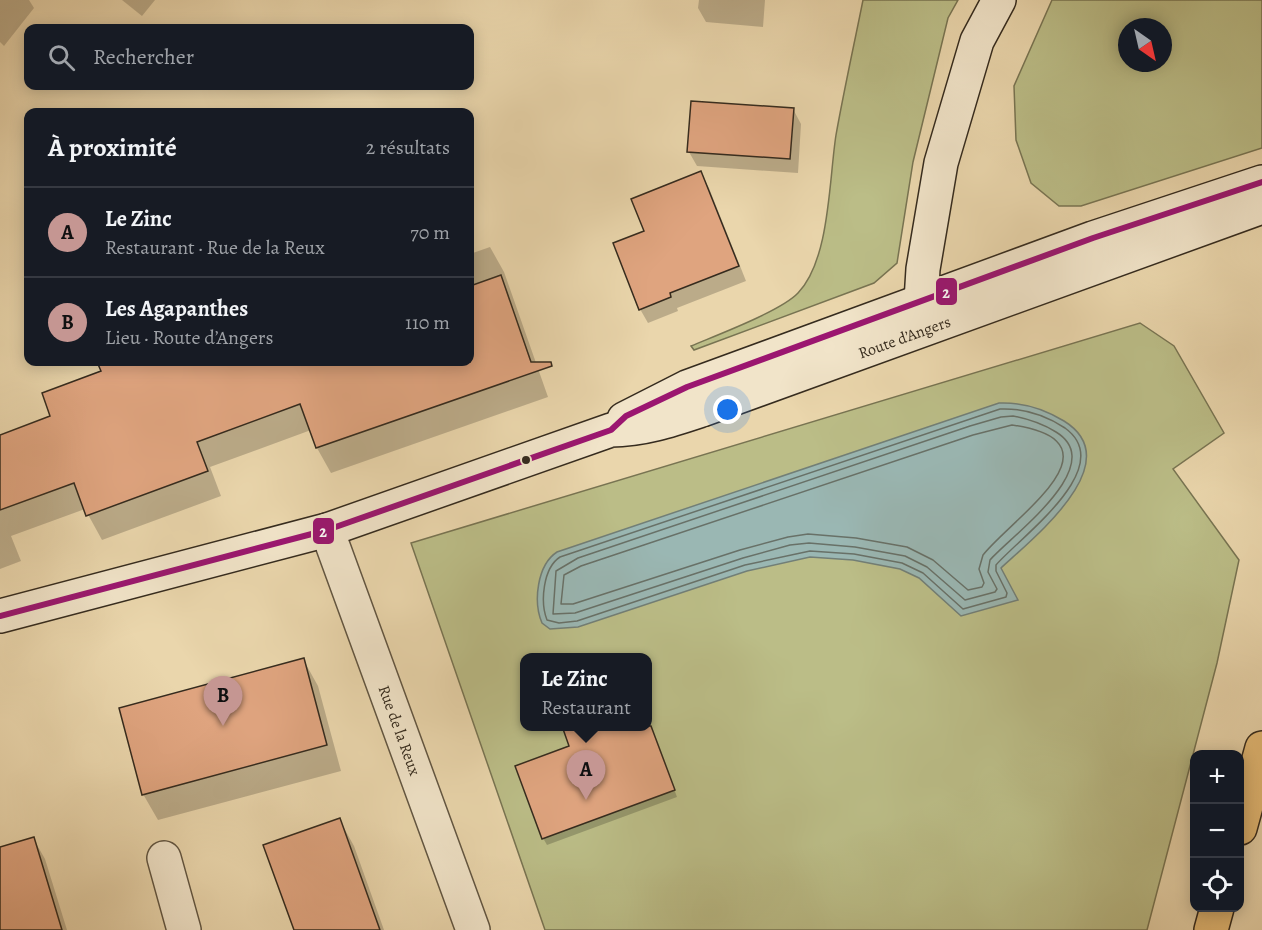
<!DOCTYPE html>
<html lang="fr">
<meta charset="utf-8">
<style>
:root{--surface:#171b24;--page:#20242c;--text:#f1f3f6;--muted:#9ea1a6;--line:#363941;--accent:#c59692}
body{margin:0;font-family:Alegreya,serif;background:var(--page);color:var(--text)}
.controls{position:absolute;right:18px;bottom:18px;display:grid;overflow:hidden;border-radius:12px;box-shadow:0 3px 15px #0003}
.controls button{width:54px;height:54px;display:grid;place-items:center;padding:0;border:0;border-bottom:2px solid var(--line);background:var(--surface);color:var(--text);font:30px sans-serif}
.compass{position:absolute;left:1118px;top:18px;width:54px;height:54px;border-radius:50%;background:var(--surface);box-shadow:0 3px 15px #0003;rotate:146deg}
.you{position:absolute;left:728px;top:410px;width:21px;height:21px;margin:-15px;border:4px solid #fff;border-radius:50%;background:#1a73e8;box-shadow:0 0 0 9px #1a73e833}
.badge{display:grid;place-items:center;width:39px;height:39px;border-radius:50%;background:var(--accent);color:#111;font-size:20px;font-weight:700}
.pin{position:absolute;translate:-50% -50px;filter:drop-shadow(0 2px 3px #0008)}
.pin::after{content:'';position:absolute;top:32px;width:21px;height:18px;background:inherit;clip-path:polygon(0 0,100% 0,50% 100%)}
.popup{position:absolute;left:520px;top:653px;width:132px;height:78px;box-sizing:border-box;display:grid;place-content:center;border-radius:12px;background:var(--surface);filter:drop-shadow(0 2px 4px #0005);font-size:20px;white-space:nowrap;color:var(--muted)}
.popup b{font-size:22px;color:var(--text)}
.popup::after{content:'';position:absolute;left:50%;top:100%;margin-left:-12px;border:12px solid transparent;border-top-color:var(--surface)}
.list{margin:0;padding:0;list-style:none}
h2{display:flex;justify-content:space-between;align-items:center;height:78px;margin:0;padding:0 24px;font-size:26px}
h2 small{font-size:20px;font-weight:400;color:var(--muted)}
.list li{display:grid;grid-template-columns:39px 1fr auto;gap:18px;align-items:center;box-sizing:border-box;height:90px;padding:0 24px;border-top:2px solid var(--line)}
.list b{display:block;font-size:22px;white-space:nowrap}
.list p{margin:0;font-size:20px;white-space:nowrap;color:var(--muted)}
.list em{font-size:20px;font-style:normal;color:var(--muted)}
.icon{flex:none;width:33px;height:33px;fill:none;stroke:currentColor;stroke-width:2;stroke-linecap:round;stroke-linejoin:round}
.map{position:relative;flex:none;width:1262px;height:930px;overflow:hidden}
.search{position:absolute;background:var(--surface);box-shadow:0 3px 15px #0003;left:24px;top:24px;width:450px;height:66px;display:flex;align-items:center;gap:15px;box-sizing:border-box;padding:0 21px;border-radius:12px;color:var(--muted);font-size:22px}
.panel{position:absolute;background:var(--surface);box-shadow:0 3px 15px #0003;left:24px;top:108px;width:450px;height:258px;border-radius:12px}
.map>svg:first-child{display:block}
.green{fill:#bbbd87;stroke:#787452;stroke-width:1.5;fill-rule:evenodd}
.water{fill:#9ab7b3;stroke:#727f77;stroke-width:1.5}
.shadow{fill:#0003}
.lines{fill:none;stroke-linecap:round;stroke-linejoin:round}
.shore{stroke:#687168;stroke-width:1.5}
.building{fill:#dfa47f;stroke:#352b1e;stroke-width:1.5}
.street-casing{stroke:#625642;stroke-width:36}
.secondary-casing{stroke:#352b1e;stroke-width:36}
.highway-casing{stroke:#352b1e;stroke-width:36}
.street{stroke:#f1e4c9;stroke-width:33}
.secondary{stroke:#f1e4c9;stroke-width:33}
.highway{stroke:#e5bb76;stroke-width:33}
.bus-1-casing{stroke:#f1e4c9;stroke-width:10}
.bus-1{stroke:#9b1670;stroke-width:6}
.bus-dot{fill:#352b1e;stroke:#f1e4c9;stroke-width:2}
.labels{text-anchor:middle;stroke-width:4.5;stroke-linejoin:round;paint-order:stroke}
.street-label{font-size:16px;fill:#352b1e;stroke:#f1e4c9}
.line-badge{stroke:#f1e4c9;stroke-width:2}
.badge-label{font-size:16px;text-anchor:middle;font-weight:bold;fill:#fff}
</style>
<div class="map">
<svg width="1262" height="930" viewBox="0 0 1262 930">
<rect width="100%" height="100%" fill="#ead6ac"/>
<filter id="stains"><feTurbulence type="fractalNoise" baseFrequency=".00333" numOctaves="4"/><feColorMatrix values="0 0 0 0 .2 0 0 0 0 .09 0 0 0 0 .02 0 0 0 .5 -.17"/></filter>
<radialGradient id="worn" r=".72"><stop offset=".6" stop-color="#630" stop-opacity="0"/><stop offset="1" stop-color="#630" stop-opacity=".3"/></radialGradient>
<path class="green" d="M 863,0 L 958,0 L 948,18 L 913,162 L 897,263 L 874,283 L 694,350 L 691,346 C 717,335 781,311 798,293 C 830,260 829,179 836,135 C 844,90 854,45 863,0 Z
M 1052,0 L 1262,0 L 1262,148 L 1081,206 L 1059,206 L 1031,183 L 1016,140 L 1014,86 ZM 1127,27 L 1163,27 L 1163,63 L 1127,63 Z
M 1140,323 L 1174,346 L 1224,433 L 1173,469 L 1239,560 L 1217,663 L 1147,930 L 545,930 L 411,543 ZM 524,658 L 648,658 L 648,726 L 524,726 Z"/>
<path class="water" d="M 999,403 C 1023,402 1043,408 1064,421 C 1130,462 1033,538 1001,568 L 1018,600 L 961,616 L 919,578 L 900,569 L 853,560 L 810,557 L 747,571 L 578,627 L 550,629 L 542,623 C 533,602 537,565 557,552 Z"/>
<path class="shadow" d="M 0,0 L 29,0 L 34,8 L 4,46 L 0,42 Z
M 122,0 L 155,0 L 142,16 Z
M 699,0 L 765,0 L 763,27 L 706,22 L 698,8 Z
M 793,109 L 801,124 L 798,173 L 697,166 L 689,152 Z
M 701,173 L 709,188 L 746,281 L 677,308 L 678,311 L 648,323 L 640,309 L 646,232 Z
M 490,247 L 504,272 L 548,397 L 331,473 L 317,448 L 311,430 L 210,467 L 221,496 L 102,540 L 85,509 L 11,536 L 21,561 L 0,569 L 0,436 L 52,417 L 103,372 L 101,366 L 113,362 L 130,362 L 135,370 L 160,362 L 470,362 L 470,254 Z
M 303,659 L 318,686 L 341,771 L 158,820 L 143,794 Z
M 648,718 L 677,797 L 547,845 L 543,838 L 648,726 Z
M 339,819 L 354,846 L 384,930 L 295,930 Z
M 33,838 L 45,859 L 67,930 L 0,930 L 0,849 Z"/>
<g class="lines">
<path class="shore" d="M 1000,409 C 1023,408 1045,415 1065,428 C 1119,467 1020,537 996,565 L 996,571 L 1007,593 L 1006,597 L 963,609 L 923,573 L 902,563 L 854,554 L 810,551 L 745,565 L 577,621 L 559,623 L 547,620 C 540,602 543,568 560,557 Z
M 1013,416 C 1029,419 1043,424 1056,432 C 1110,465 1012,535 990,560 L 988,572 L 997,589 L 995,592 L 965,600 L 927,567 L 905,556 L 855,547 L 809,543 L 790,545 L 743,558 L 575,613 L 553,614 L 556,571 L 578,558 L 970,426 L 1001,417 Z
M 1012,425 C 1130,442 1011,519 983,555 L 979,569 L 984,583 L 982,587 L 968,590 L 933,560 L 907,547 L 856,538 L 808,534 L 788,537 L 740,550 L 573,604 L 561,604 L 564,575 L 581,566 L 973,435 Z"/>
</g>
<path class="building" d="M 691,101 L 794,108 L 790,159 L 687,152 Z
M 701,171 L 739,266 L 670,293 L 671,297 L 639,310 L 613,243 L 644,231 L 631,199 Z
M 501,275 L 531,362 L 551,362 L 552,366 L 316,448 L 300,404 L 197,442 L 208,471 L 86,516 L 74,483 L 0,510 L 0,435 L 50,416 L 42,393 L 101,371 L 97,362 L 470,362 L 470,286 Z
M 304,658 L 327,745 L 142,795 L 119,708 Z
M 562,726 L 651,726 L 675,790 L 542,839 L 515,766 L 569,746 Z
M 340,818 L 380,930 L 294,930 L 263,845 Z
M 34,837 L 62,930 L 0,930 L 0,847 Z"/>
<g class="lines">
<defs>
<g id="street">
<path id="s1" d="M 327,530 L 473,930"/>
<path d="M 164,858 L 184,930"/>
</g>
<g id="secondary">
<path d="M 921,301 L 923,269 L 941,163 L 977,41 L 999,0"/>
<path d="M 624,419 L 687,387 L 1093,238 L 1262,182"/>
<path id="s2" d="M 0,616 L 327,530 L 611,430 C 643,430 672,420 702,410 L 1262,207"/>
</g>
<path id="highway" d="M 1240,828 L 1262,748
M 1211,930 L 1217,908"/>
</defs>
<use href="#street" class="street-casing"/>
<use href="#secondary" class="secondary-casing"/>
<use href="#highway" class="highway-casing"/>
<use href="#street" class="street"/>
<use href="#secondary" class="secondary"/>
<use href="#highway" class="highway"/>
<defs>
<path id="bus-1" d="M 0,616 L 327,530 L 611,430 L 626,416 L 687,387 L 1093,238 L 1262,182"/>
</defs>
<use href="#bus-1" class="bus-1-casing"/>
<use href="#bus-1" class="bus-1"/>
</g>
<circle class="bus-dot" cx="526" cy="460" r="5"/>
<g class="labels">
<g class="street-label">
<text dy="6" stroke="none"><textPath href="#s2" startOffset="948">Route d’Angers</textPath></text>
<text dy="6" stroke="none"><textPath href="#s1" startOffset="213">Rue de la Reux</textPath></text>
</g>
</g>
<g class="line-badge">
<rect x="935" y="277" width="23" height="29" rx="6" fill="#9b1670"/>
<rect x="312" y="517" width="23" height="28" rx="6" fill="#9b1670"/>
</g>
<g class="badge-label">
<text x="946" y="298">2</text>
<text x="323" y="537">2</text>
</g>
<rect width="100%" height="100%" filter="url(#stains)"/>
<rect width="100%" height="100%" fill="url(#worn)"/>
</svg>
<div class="controls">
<button>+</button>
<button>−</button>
<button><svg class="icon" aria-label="locate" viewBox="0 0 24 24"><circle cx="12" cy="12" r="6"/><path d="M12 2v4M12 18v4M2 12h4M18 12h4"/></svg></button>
</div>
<svg class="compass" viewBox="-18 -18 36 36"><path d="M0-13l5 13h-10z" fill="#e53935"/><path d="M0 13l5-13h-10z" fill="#9ea1a6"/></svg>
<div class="you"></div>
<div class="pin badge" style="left:586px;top:800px">A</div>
<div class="popup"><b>Le Zinc</b>Restaurant</div>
<div class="pin badge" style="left:223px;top:726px">B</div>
<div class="search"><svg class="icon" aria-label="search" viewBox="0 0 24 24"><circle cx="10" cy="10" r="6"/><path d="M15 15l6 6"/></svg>Rechercher</div>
<section class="panel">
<h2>À proximité<small>2 résultats</small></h2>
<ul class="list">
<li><span class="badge">A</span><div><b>Le Zinc</b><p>Restaurant · Rue de la Reux</p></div><em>70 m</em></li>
<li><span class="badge">B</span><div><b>Les Agapanthes</b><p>Lieu · Route d’Angers</p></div><em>110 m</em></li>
</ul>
</section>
</div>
